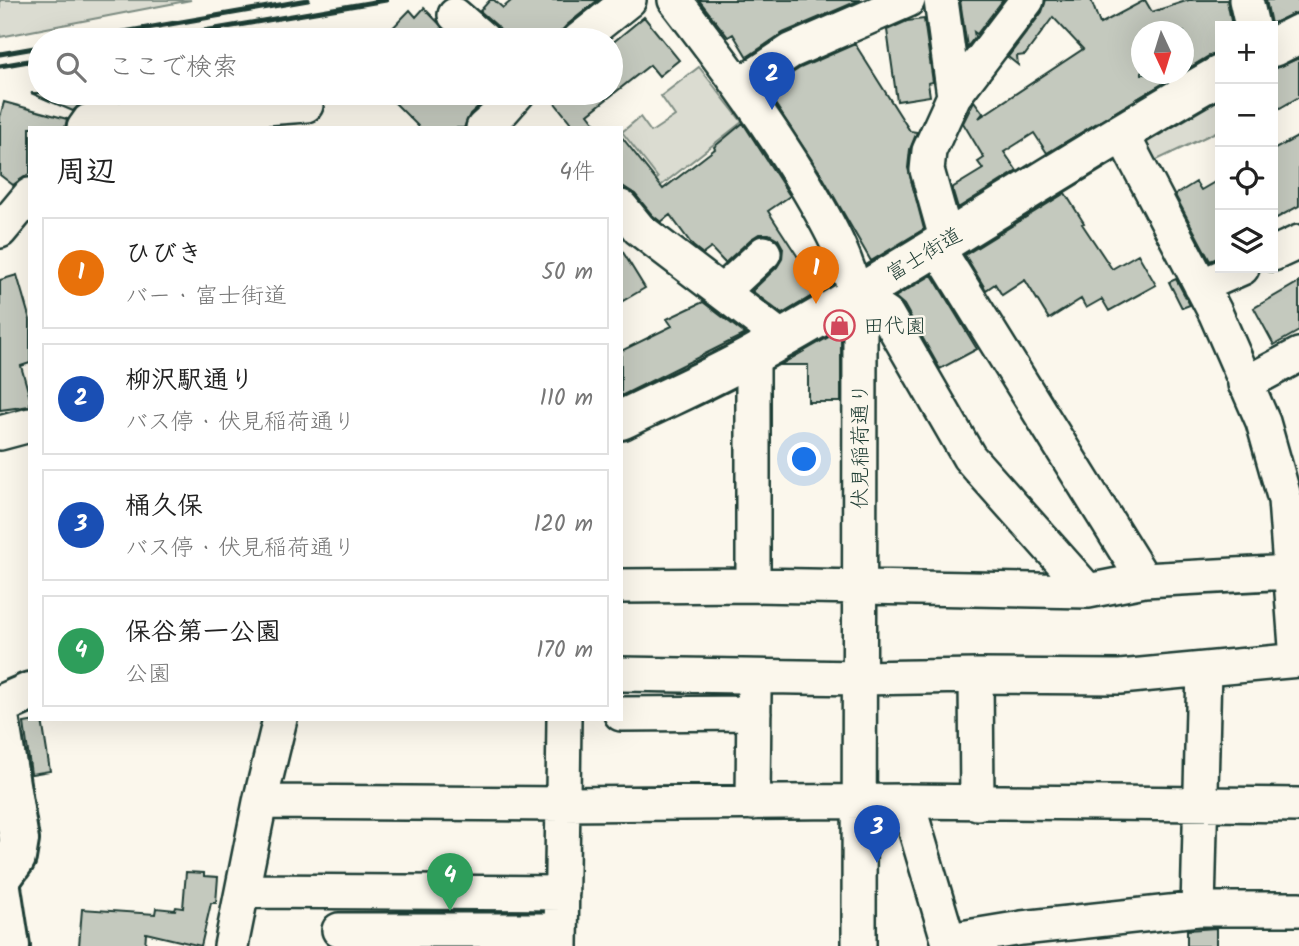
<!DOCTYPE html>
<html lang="ja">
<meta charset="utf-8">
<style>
:root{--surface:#fff;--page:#f2f2f2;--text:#222;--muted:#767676;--line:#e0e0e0;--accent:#d1495b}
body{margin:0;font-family:Kalam,"Klee One",sans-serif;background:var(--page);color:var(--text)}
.controls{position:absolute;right:21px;top:21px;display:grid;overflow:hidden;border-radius:0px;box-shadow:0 7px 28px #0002}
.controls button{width:63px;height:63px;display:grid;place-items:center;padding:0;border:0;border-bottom:2px solid var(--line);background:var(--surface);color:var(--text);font:35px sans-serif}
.compass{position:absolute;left:1131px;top:21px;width:63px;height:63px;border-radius:50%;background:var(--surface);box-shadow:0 7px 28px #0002;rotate:176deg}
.you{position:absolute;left:805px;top:460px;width:24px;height:24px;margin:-18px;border:5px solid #fff;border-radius:50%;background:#1a73e8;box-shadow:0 0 0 10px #1a73e833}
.badge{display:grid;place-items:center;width:46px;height:46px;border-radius:50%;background:var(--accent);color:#fff;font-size:23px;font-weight:700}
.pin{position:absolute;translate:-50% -58px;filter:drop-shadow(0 2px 4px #0008)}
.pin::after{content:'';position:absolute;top:37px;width:24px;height:21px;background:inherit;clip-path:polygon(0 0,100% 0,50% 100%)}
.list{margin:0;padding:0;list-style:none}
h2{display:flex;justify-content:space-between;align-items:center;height:91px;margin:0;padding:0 28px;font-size:30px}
h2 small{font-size:23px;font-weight:400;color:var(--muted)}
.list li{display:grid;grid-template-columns:46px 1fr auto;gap:21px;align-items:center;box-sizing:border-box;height:112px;margin:0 14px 14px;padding:0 14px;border:2px solid var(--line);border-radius:0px}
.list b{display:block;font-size:26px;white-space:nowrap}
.list p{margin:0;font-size:23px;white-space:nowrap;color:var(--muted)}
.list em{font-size:23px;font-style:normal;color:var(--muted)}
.icon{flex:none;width:38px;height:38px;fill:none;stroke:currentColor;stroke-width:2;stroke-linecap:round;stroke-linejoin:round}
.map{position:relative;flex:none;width:1299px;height:946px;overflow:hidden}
.search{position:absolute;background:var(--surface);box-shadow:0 7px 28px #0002;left:28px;top:28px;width:595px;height:77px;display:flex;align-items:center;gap:18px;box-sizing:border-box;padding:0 24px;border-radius:38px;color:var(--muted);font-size:26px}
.panel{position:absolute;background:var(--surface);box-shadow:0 7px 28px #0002;left:28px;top:126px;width:595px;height:595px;border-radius:0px}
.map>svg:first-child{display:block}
.green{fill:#dbdcd1;stroke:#7d8c82;stroke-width:2}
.building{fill:#c4c9be;stroke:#1f3d34;stroke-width:2}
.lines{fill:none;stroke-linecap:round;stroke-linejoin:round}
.minor-casing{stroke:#1f3d34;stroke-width:38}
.major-casing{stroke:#1f3d34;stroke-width:44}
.minor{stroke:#fbf7ec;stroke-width:33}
.major{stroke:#fbf7ec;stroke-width:38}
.rail{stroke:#1f3d34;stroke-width:5}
.labels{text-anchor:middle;stroke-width:5;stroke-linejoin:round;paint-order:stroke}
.street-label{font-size:21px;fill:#1f3d34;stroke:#fbf7ec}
.poi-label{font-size:21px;fill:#1f3d34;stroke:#fbf7ec;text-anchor:start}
</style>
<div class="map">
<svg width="1299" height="946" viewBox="0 0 1299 946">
<rect width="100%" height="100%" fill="#fbf7ec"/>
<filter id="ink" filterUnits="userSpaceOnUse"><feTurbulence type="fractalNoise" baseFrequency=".0143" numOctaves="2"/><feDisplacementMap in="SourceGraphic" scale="14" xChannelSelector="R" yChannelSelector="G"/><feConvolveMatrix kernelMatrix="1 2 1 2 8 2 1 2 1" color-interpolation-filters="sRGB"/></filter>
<g filter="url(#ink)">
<path class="green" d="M 0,0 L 191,0 L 0,37 Z
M 699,67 L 742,122 L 630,210 L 625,205 L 658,178 L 622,132 L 640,117 L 651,132 L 675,116 L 661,96 Z
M 1220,81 L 1220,130 L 1140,168 L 1123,136 Z"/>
<path class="building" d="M 490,0 L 494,0 L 503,8 L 512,0 L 598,0 L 567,25 L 553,40 L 503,40 L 502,33 L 497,26 L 480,11 Z
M 699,0 L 860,0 L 783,33 L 747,57 L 733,34 L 728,37 Z
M 960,0 L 1003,0 L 977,34 L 974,32 L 975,37 L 967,47 Z
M 1046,0 L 1091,0 L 1100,24 L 1145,0 L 1152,12 L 1189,0 L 1227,0 L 1232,26 L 1220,26 L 1220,53 L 1209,56 L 1184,71 L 1184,32 L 1142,32 L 1142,74 L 1179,74 L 1047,153 L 1034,133 L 1004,152 L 1017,171 L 958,208 L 952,188 L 983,169 L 978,162 L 984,158 L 963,123 L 974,101 L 983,113 L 979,118 L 1083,49 L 1053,17 L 1025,55 L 1017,56 L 1018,65 L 1008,57 L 1042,12 Z
M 1266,0 L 1299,0 L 1299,12 L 1271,24 Z
M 424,8 L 455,40 L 381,40 L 410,10 L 416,17 Z
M 644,17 L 679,60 L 659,76 L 650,65 L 588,114 L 599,128 L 575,128 L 547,93 L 611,93 L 611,44 Z
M 924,19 L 933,82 L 928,83 L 930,96 L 897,101 L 887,30 L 907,21 Z
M 855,44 L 910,131 L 917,132 L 910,149 L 908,168 L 924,229 L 871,261 L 821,174 L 766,90 L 800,68 Z
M 1299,58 L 1299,97 L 1273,112 L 1273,69 Z
M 31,93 L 84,93 L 79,105 L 73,111 Z
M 385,93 L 474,93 L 483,102 L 470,114 L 464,128 L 420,128 Z
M 4,102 L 67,119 L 65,128 L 30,128 L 30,173 L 13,185 L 0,175 L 0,117 Z
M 743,123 L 790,196 L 768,211 L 820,291 L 782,314 L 752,291 L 777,267 L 782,259 L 783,248 L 778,239 L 769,234 L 759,234 L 751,239 L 725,263 L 711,248 L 703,254 L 693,246 L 670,215 L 661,222 L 652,215 L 635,194 L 621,185 L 621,136 L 663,189 L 715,149 L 714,147 Z
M 1299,136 L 1299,206 L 1273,220 L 1273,150 Z
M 1220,179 L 1220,257 L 1210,261 L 1175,195 L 1196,182 L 1201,190 Z
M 1065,193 L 1084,223 L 1082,224 L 1112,269 L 1138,254 L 1156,285 L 1109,311 L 1102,299 L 1086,308 L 1081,299 L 1049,319 L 1025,280 L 1002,295 L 995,284 L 986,290 L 965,255 Z
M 621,249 L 645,288 L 621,302 Z
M 17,275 L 30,320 L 30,363 L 21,366 L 30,398 L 30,406 L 0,410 L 0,280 Z
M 932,275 L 977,349 L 940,369 L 904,305 L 895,297 Z
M 1176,279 L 1190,305 L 1182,308 L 1169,282 Z
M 1299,282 L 1299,331 L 1274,345 L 1254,308 Z
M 703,302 L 745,334 L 621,396 L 621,351 L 672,326 L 667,319 Z
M 841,330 L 841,402 L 808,402 L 808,365 L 780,365 Z
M 42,720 L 50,771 L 31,774 L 24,723 Z
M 186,872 L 204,873 L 204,876 L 218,877 L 216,903 L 211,903 L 201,946 L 146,933 L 145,946 L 79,946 L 82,909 L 155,914 L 156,908 L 175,910 L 176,907 L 183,908 Z
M 1216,928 L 1216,946 L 1187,946 L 1187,930 Z"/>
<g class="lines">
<defs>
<path id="minor" d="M 675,0 C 721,60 766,119 805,184 C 830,226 853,267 860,317 L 859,946
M 941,0 L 954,96
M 1246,0 L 1252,26
M 455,15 L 484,40
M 579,40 L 629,0
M 740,85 L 791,51 L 908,0
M 84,128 L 89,121 L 306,105
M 483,128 L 503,110 L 518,93
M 1121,132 L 1215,312 L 1263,422 L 1285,500 L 1297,660
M 621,207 L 639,229 L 782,338
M 0,231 L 30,195
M 947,241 L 927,170 L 929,151 L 954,96 L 1027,0
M 1273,254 L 1299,242
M 942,255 L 1144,580
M 1201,286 L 1242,268
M 722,292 L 764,253
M 857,295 L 887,315 L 969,457 L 1088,591
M 1245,384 L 1299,355
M 0,433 L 30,425
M 753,585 L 753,355
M 621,586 L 753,585 L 1088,591 L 1144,580 L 1291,572
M 621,674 L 860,678 L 976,676 L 1120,677 L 1299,660
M 976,676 L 977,803
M 621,714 L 754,713
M 907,801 L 950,946
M 260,802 L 563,804 L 907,801 L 1299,805
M 753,803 L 754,691
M 243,891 L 562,893
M 1198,909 L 1204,669
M 339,930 L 561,930
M 949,940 L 1022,928 L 1198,909 L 1299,909
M 231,946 L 260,802 L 280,719
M 561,946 L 564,719"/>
<path id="major" d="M 1273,47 L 1299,34
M 621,420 C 666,398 712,378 755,354 C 913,266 1063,164 1220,75
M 0,705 L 30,692
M 0,722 L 19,840 L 16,858 L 0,880
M 0,881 L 10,946"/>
</defs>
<use href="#minor" class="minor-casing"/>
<use href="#major" class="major-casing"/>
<use href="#minor" class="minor"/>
<use href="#major" class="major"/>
<path class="rail" d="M 78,40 L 308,0
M 150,40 L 386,0
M 0,54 L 40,47
M 0,66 L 40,59"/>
</g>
</g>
<defs>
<symbol id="shop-ring" viewBox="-11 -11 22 22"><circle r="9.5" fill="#fbf7ec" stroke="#d1495b" stroke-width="1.5"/><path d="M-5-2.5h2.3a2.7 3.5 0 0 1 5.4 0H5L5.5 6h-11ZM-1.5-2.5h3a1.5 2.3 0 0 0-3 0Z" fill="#d1495b"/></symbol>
</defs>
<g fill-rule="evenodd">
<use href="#shop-ring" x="822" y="308" width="35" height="35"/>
</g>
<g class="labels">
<g class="street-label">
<text transform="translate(924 254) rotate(-31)" y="7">富士街道</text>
<text transform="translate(860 446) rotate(-90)" y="7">伏見稲荷通り</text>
</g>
<g class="poi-label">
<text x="863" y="333">田代園</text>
</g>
</g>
</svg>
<div class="controls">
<button>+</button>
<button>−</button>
<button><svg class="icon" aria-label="locate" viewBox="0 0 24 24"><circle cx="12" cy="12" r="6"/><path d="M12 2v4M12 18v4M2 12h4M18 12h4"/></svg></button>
<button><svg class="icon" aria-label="layers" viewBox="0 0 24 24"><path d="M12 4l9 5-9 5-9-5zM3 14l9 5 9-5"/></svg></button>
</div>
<svg class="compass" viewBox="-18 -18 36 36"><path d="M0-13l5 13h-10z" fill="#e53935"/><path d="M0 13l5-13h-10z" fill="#767676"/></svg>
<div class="you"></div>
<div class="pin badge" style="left:816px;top:304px;background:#e8710a">1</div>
<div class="pin badge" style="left:772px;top:110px;background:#1a4fb4">2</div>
<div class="pin badge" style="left:877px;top:863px;background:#1a4fb4">3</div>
<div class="pin badge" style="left:450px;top:911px;background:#2e9e5b">4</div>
<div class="search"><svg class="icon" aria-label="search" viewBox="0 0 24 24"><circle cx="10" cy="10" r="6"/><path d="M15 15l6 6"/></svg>ここで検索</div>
<section class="panel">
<h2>周辺<small>4件</small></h2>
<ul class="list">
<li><span class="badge" style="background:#e8710a">1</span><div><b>ひびき</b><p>バー · 富士街道</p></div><em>50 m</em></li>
<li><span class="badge" style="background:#1a4fb4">2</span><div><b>柳沢駅通り</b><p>バス停 · 伏見稲荷通り</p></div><em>110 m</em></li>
<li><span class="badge" style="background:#1a4fb4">3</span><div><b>桶久保</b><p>バス停 · 伏見稲荷通り</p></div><em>120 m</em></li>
<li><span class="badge" style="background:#2e9e5b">4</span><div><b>保谷第一公園</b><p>公園</p></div><em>170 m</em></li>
</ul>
</section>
</div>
